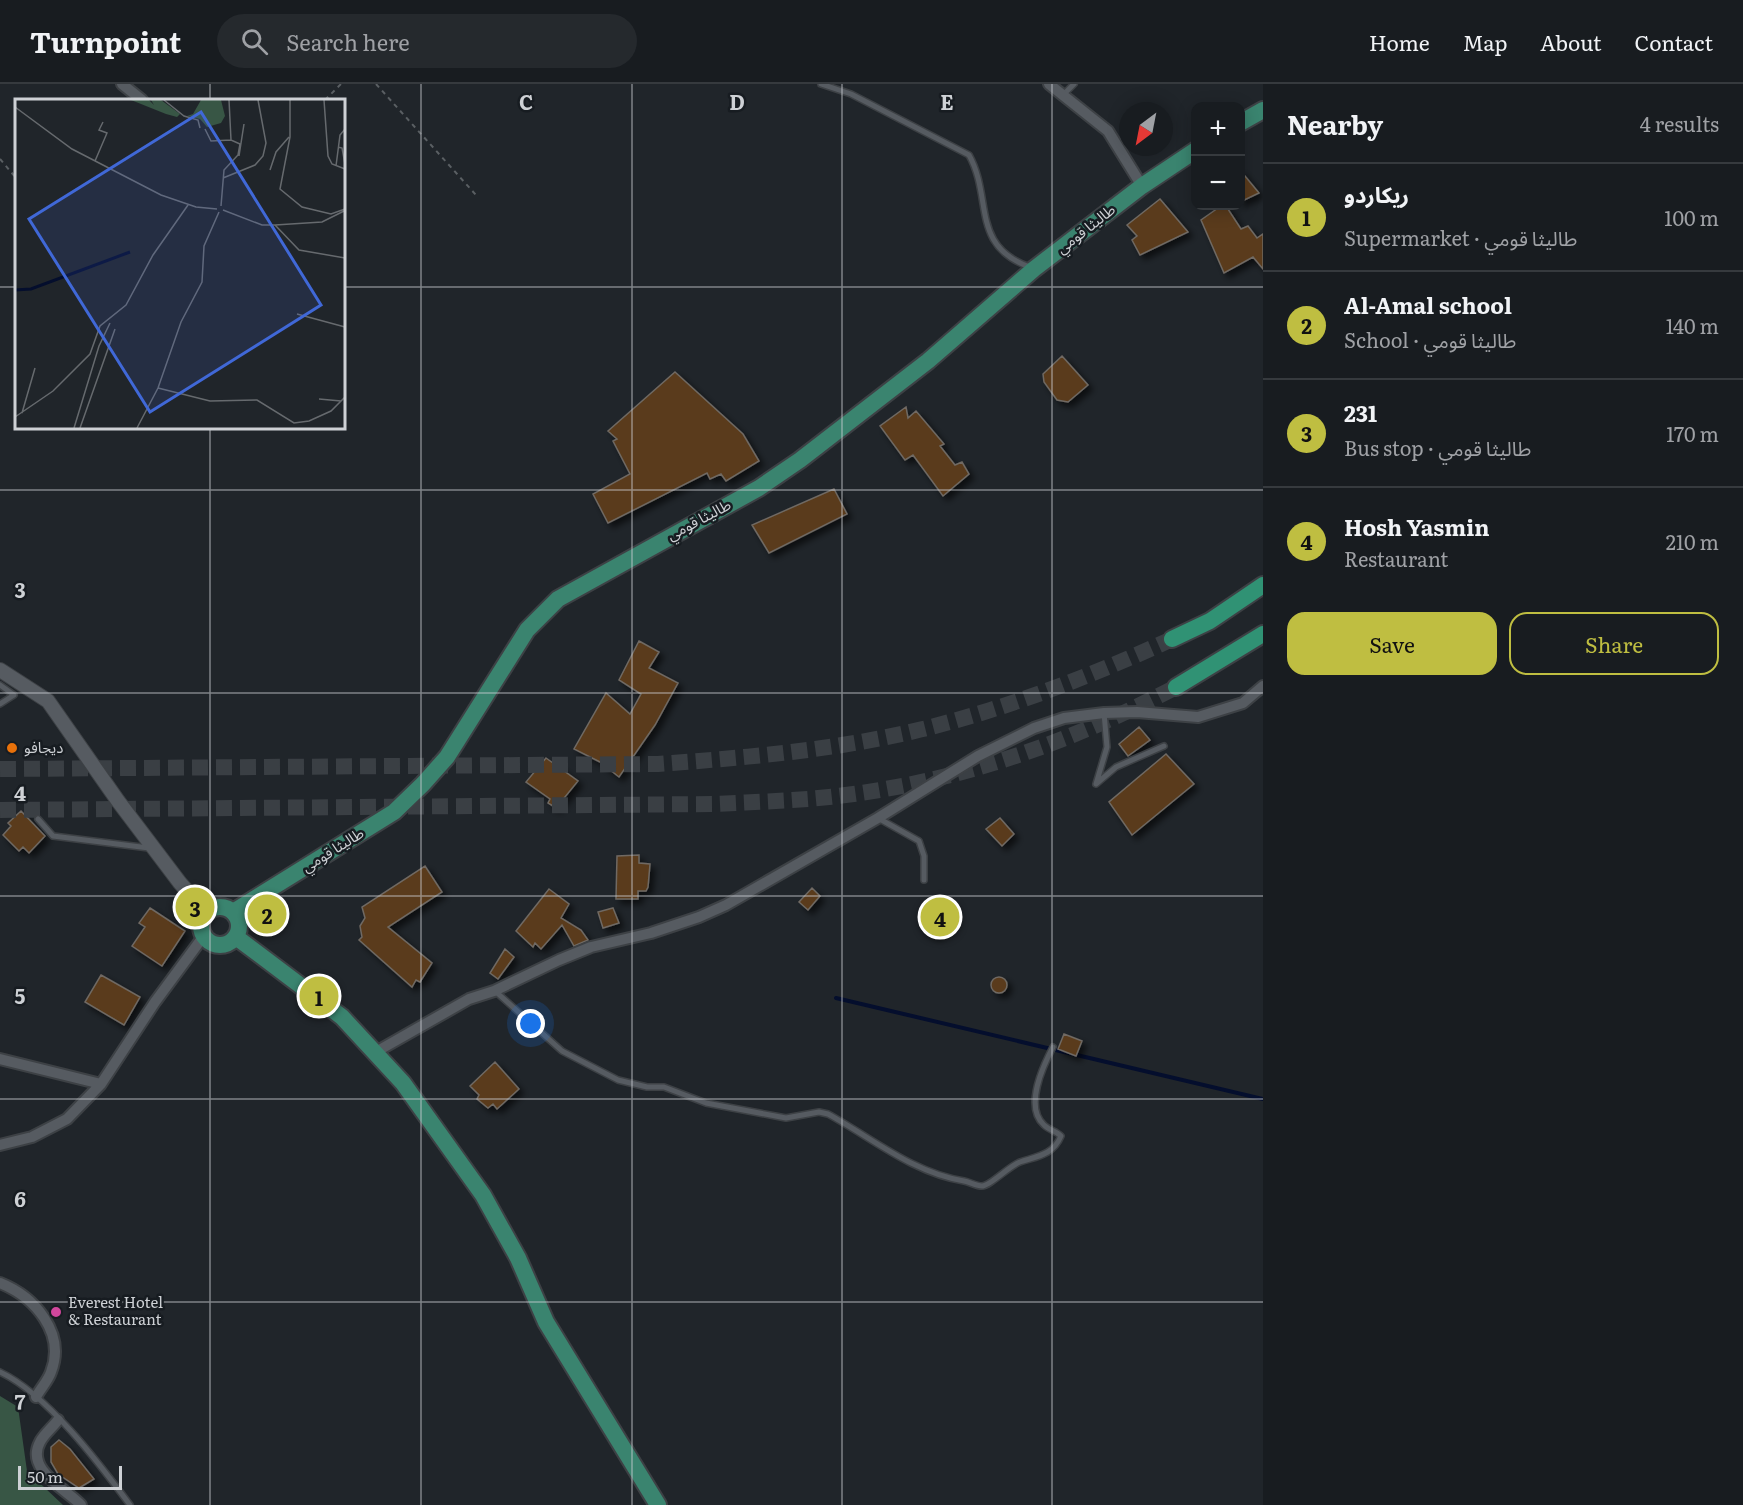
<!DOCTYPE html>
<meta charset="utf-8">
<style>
:root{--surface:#181c20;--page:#25292d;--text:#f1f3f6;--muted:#9fa1a5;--line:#363a3e;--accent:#bfbe41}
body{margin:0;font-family:Literata,"Noto Sans Arabic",serif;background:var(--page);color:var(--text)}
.controls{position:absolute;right:18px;top:18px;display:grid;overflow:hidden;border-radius:12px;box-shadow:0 3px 15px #0003}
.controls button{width:54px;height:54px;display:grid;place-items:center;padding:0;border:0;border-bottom:2px solid var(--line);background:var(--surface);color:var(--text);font:30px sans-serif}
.compass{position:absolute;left:1119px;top:18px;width:54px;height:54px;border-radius:50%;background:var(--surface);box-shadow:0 3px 15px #0003;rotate:212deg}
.scale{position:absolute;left:18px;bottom:15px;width:104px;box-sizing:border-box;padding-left:6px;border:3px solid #ced1d5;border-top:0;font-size:16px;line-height:21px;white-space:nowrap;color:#ced1d5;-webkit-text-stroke:4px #171c21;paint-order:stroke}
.you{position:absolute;left:531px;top:940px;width:21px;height:21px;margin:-15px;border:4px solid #fff;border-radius:50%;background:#1a73e8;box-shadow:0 0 0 9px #1a73e833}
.badge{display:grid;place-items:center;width:39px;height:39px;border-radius:50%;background:var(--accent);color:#111;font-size:20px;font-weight:700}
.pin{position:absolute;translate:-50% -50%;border:3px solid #fff;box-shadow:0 2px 6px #0006}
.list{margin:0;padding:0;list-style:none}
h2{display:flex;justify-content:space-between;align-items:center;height:78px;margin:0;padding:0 24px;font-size:26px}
h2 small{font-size:20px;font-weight:400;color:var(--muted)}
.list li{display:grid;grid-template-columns:39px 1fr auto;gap:18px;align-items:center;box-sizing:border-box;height:108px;padding:0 24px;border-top:2px solid var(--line)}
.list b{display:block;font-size:22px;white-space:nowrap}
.list p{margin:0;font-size:20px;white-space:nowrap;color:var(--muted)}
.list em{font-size:20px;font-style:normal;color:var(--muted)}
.actions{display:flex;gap:12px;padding:18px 24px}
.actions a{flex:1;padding:14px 0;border:2px solid var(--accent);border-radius:18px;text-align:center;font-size:21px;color:var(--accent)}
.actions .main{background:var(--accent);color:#111}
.icon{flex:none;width:33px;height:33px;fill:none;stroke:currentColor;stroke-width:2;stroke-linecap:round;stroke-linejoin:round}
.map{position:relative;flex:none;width:1263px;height:1421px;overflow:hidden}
header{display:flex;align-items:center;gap:36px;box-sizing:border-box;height:84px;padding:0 30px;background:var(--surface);border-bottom:2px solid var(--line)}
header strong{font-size:28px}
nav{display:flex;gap:33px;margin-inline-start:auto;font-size:21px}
.search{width:420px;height:54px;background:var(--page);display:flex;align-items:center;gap:15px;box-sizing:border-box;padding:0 21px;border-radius:33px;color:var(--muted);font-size:22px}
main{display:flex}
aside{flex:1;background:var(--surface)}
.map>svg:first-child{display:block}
.green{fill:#385645}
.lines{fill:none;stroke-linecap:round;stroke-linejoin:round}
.stream{stroke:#040e2d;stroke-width:4}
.building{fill:#5a3b1a;stroke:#6f6963;stroke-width:1.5;filter:url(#shadow)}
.trunk-tunnel{stroke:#3a3f44;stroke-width:16;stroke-dasharray:16 8;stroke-linecap:butt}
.service-casing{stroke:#3d4145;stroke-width:8}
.minor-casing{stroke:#3d4145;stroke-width:14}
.tertiary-casing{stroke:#3d4145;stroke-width:16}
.primary-casing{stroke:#3d4145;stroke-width:20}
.trunk-casing{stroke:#3d4145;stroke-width:20}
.path{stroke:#5a5f63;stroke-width:2;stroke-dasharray:4.5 4.5;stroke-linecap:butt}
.service{stroke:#565b61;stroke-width:5}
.minor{stroke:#565b61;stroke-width:10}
.tertiary{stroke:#565b61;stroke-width:14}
.primary{stroke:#3a846f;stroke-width:16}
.trunk{stroke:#309274;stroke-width:16}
.grid{fill:none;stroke:#ced1d5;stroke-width:1.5;stroke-opacity:0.55}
.food-dot{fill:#e8710a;stroke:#171c21;stroke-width:2}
.hotel-dot{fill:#d1479c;stroke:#171c21;stroke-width:2}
.labels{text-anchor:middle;stroke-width:5;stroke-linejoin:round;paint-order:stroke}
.street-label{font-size:15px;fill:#ced1d5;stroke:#171c21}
.poi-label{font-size:15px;fill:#ced1d5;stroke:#171c21;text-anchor:start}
.inset-river{fill:none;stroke:#040e2d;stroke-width:3}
.inset-road{fill:none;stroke:#666a6e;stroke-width:1.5}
.view{fill:#4068d7;fill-opacity:0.15;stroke:#4068d7;stroke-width:3}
.inset-edge{fill:none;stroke:#ced1d5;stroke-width:3}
.grid-label{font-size:20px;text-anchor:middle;font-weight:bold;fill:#ced1d5;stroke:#171c21;stroke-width:5;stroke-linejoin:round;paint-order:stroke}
</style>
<header>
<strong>Turnpoint</strong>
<div class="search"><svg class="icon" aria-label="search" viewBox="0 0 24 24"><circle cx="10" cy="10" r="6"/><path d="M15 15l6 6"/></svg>Search here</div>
<nav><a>Home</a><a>Map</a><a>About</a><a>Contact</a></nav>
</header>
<main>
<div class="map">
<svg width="1263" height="1421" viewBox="0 0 1263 1421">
<defs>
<filter id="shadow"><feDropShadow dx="4.5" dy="4.5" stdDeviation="3" flood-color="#0009"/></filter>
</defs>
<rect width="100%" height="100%" fill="#20252a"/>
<path class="green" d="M 0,1312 L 18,1323 L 27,1387 L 63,1421 L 0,1421 Z"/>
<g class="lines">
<path class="stream" d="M 836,914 L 1263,1015"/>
</g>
<path class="building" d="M 1240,86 L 1259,109 L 1240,118 Z
M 1160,115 L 1188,148 L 1140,171 L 1132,156 L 1137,152 L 1127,141 Z
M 1221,122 L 1226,122 L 1241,145 L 1248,142 L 1257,154 L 1263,150 L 1263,185 L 1253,173 L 1224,189 L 1201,136 Z
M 1062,272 L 1088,301 L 1068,318 L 1057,316 L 1044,298 L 1043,290 Z
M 675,288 L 743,350 L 759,377 L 726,397 L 721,390 L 710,395 L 707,389 L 608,439 L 593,410 L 630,390 L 613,357 L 617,355 L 608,347 Z
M 906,323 L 908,334 L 916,327 L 944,360 L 940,362 L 955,381 L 962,378 L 969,390 L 943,412 L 913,371 L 905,376 L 880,342 Z
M 834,405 L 847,430 L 769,469 L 752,441 Z
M 639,557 L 659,568 L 649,584 L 678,599 L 655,641 L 619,693 L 600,678 L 574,665 L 606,609 L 630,630 L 641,610 L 619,596 Z
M 1139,643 L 1150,656 L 1128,672 L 1119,660 Z
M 1166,670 L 1194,700 L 1132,751 L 1109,718 Z
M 546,674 L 578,697 L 556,724 L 548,719 L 550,715 L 526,698 Z
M 21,727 L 45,752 L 29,769 L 23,763 L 19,767 L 3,751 L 11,742 L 8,739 Z
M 1000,734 L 1014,750 L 1002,762 L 986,745 Z
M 639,771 L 639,779 L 650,780 L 648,803 L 646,807 L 638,807 L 638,815 L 616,815 L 617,772 Z
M 425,782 L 442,808 L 388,843 L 432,879 L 420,898 L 416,896 L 412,903 L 359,856 L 362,853 L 360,842 L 365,834 L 362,823 Z
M 812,804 L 820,812 L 808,826 L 799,818 Z
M 549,805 L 569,820 L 561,834 L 581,846 L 588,856 L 574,862 L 562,841 L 541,865 L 535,859 L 533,863 L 516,847 Z
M 939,819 L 951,826 L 936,851 L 924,843 Z
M 150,824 L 185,847 L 162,882 L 132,862 L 145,843 L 139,839 Z
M 613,824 L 619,839 L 603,844 L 598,828 Z
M 505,865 L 514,873 L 498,895 L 490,889 Z
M 101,891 L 140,913 L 124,941 L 85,918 Z
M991 901a8 8 0 1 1 16 0a8 8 0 1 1-16 0Z
M 1064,950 L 1082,957 L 1076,972 L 1058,965 Z
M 495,978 L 519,1005 L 497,1025 L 493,1020 L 488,1024 L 477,1015 L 479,1011 L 470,1002 Z
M 59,1356 L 70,1365 L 94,1395 L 79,1404 L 58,1390 L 51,1378 L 51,1363 Z"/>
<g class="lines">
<path class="trunk-tunnel" d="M 0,685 L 658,680 C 741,674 825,667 906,649 C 998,628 1087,594 1172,555
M 0,726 L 715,720 C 753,718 791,717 829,713 C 951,700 1068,660 1176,603"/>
<defs>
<path id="service" d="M 821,0 L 851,10 L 969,71 C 993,114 970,162 1030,183
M 1064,10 L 1074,0
M 0,601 L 14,611 L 0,620
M 1104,629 L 1107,663 L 1096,700 L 1116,683 L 1164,662
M 878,734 L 919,757 L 924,772 L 924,796
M 38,735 L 53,752 L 149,764
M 495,907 L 562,967 L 618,996 L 647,1003 L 664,1003 L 706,1019 L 786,1034 L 819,1028 L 828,1030 C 872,1054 913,1089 964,1097 C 970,1098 976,1102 982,1102 C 990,1102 1009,1082 1020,1078 C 1038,1072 1053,1071 1061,1052 C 1056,1047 1049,1046 1044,1041 C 1024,1023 1043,982 1053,963
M 0,1288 C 47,1310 99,1379 130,1421"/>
<path id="minor" d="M 122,0 L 142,16
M 1049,0 L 1108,47 L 1142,102
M 374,969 L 469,915 L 494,907 L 559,876 L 591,863 L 651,849 L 699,833 L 726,821 L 878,734 L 978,672 L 1034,644 L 1064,634 L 1104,629 L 1137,628 L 1198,633 L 1243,619 L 1263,602
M 0,975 L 101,1000
M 0,1061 L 32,1053 L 67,1035 L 101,1000 L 155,918 L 203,853
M 0,1199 C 35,1213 66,1249 51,1288 C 48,1297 40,1305 36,1313
M 58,1336 C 53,1343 44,1350 40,1358 C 25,1386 66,1405 81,1421"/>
<path id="tertiary" d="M 0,586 L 48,617 L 118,717 L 180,799 L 206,828"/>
<path id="primary" d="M 1240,39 L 1263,26
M201 842a19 19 0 1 1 38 0a19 19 0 1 1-38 0Z
M 233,828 L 394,728 L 423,700 L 447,673 L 527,546 L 558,515 L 759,404 L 800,376 L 928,277 L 1034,185 L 1142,102 L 1196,66
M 236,853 L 342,933 L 403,999 L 483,1111 L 518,1174 L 546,1238 L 658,1421"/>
<path id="trunk" d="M 1172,555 L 1210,537 L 1263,501
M 1176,603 L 1263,550"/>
</defs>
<use href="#service" class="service-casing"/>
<use href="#minor" class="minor-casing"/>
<use href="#tertiary" class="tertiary-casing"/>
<use href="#primary" class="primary-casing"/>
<use href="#trunk" class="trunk-casing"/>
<path class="path" d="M 376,0 L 476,111
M 325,16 L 341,0
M 0,75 L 16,94"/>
<use href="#service" class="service"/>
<use href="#minor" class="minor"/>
<use href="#tertiary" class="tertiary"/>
<use href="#primary" class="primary"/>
<use href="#trunk" class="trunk"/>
</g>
<path class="grid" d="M 210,0 L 210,16M 421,0 L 421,1421M 632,0 L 632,1421M 842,0 L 842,1421M 1052,0 L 1052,1421M 0,203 L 16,203M 344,203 L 1263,203M 210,344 L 210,1421M 0,406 L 1263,406M 0,609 L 1263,609M 0,812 L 1263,812M 0,1015 L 1263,1015M 0,1218 L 1263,1218"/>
<circle class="food-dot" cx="12" cy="664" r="6"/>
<circle class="hotel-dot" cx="56" cy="1228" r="6"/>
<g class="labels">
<g class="street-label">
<text transform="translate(1086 145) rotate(-38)" y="5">طاليثا قومي</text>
<text transform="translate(699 436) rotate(-28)" y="5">طاليثا قومي</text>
<text transform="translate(333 766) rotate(-32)" y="5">طاليثا قومي</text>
</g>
<g class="poi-label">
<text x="24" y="669">ديجافو</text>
<text x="68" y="1224">Everest Hotel<tspan x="68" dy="17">&amp; Restaurant</tspan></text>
</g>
</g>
<g transform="translate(15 15)">
<rect width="330" height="330" fill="#20252a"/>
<path d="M 116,1 L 134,1 L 139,6 L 136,1 L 146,1 L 165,15 L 162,18 L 151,15 ZM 186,1 L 206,1 L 210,17 L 206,24 L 192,28 L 185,20 L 172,17 L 178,15 Z" fill="#385645"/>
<path class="inset-river" d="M 0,191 L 16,190 L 115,153"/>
<path class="inset-road" d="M 149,1 L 169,17 L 183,21 L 185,29M 214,1 L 216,41M 275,1 L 275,38 L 265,90 L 287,108 L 316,115 L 330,110M 309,1 L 313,57 L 317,65 L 330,70M 0,8 L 57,50 L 146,96 L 181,108 L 202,110M 190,30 L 196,42 L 216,41 L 225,45 L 223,56 L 209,71 L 206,107M 323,48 L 327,49 L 330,65M 224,57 L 229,25M 80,62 L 92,34 L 84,31 L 88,23M 321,67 L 325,36 L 330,30M 255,71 L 261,53 L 274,38M 208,79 L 240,66 L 248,57 L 251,44 L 243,1M 208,111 L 247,126 L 260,126 L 307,123 L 329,112M 260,126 L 284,151 L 330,159M 282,215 L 330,228M 143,289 L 195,302 L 242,301 L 279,324 L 294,322 L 316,312 L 330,298M 304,300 L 326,302M 7,314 L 20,269M 0,318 L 38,292 L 75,255 L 85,227 L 111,206 L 138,156 L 173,106M 59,329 L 84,247 L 95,224M 65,329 L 100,230M 122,329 L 143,289 L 166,223 L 187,183 L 189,147 L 204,113"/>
<path class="view" d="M 186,13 L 306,206 L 135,313 L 14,120 Z"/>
<rect width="330" height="330" class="inset-edge"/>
</g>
<g class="grid-label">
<text x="526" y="26">C</text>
<text x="737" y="26">D</text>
<text x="947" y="26">E</text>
<text x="20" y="514">3</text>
<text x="20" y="717">4</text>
<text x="20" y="920">5</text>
<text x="20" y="1123">6</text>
<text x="20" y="1326">7</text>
</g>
</svg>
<div class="controls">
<button>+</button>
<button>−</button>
</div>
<svg class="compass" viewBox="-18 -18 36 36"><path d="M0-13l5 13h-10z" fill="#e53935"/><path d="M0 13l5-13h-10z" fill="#9fa1a5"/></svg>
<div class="scale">50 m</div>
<div class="you"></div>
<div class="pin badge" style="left:319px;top:912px">1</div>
<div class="pin badge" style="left:267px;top:830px">2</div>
<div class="pin badge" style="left:195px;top:823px">3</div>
<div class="pin badge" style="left:940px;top:833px">4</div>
</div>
<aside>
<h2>Nearby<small>4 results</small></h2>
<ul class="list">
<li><span class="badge">1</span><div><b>ريكاردو</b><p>Supermarket · طاليثا قومي</p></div><em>100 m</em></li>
<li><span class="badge">2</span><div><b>Al-Amal school</b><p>School · طاليثا قومي</p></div><em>140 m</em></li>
<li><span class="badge">3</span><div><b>231</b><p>Bus stop · طاليثا قومي</p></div><em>170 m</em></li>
<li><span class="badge">4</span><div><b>Hosh Yasmin</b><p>Restaurant</p></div><em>210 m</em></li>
</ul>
<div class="actions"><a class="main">Save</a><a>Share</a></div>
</aside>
</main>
